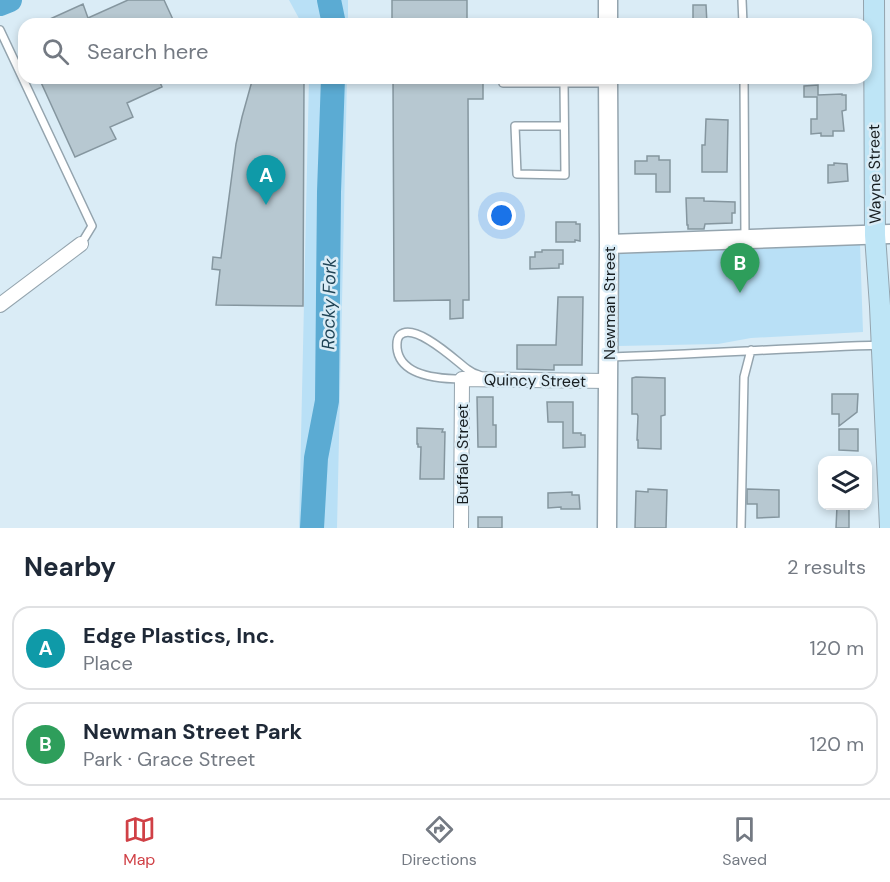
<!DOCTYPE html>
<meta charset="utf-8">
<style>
:root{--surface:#fff;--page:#f2f2f3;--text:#1f2937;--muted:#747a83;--line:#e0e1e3;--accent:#d04046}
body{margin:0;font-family:"DM Sans",sans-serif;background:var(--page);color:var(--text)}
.controls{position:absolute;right:18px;bottom:18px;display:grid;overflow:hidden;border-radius:12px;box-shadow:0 3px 9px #0003}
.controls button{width:54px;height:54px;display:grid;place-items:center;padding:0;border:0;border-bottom:2px solid var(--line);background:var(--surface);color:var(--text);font:30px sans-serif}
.you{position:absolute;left:502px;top:216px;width:21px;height:21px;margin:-15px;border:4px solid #fff;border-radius:50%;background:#1a73e8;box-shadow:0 0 0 9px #1a73e833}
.badge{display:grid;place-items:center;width:39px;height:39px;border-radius:50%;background:var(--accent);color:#fff;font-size:20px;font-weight:700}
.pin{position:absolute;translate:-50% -50px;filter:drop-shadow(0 2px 3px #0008)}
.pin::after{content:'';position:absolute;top:32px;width:21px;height:18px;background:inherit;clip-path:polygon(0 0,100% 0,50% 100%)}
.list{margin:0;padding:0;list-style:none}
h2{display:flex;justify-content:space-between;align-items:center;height:78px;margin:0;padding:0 24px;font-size:26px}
h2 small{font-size:20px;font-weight:400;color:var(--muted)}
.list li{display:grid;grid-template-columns:39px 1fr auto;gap:18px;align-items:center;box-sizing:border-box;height:84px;margin:0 12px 12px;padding:0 12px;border:2px solid var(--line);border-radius:18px}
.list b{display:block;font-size:22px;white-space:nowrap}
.list p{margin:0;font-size:20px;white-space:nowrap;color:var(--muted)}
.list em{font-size:20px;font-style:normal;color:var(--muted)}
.icon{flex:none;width:33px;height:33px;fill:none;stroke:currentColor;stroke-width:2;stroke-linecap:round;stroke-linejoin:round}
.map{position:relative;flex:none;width:890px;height:528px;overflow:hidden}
.search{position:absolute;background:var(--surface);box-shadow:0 3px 9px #0003;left:18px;right:18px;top:18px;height:66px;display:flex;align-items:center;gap:15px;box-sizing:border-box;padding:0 21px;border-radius:18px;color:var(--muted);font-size:22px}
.sheet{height:270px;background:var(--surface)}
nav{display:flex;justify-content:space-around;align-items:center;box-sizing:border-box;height:84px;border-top:2px solid var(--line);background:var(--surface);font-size:16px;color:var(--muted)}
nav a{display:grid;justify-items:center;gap:3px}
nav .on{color:var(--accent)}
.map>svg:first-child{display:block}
.green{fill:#b9e0f6}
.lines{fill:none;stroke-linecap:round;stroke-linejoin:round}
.river{stroke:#5babd3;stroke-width:24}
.building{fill:#b7c8d1;stroke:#85969f;stroke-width:1.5}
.service-casing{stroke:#94a4ae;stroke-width:10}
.minor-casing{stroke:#94a4ae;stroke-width:16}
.tertiary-casing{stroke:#94a4ae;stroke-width:21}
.secondary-casing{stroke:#94a4ae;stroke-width:22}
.service{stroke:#fff;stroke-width:7}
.minor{stroke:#fff;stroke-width:14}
.tertiary{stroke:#fff;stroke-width:18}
.secondary{stroke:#bee5f6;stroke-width:20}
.labels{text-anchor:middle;stroke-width:5;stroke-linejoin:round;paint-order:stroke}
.street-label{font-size:16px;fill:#171d20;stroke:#daecf6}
.water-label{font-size:18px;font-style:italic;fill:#1f4355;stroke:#daecf6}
</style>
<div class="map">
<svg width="890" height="528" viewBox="0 0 890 528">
<rect width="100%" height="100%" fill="#daecf6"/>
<path class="green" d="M 289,0 L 348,0 L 348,24 L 302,24 Z
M 309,78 L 347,78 L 337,528 L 299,528 Z
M 860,244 L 863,332 L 751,338 L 718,344 L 618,346 L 617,254 Z"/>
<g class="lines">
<path class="river" d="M 329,0 L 334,24
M 0,4 L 10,0
M 312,528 L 316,458 L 327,401 L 329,192 L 333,78"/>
</g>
<path class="building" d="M 128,0 L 164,0 L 175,24 L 39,24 L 83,4 L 88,18 Z
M 392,0 L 467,0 L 467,24 L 392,24 Z
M 693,5 L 706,5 L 707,24 L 693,24 Z
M 39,78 L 158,78 L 162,87 L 127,103 L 133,117 L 110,127 L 116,139 L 75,157 Z
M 393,78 L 483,78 L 483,99 L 468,99 L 469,300 L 463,300 L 463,318 L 450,319 L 450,300 L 394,301 Z
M 252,81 L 304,81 L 303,306 L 216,305 L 220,270 L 212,269 L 213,257 L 221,258 L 236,144 L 242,117 Z
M 818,85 L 818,95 L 842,94 L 842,95 L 846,95 L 846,110 L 842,111 L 844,131 L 833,131 L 833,136 L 821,136 L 821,133 L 811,134 L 811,119 L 817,119 L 817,97 L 804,97 L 804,86 Z
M 706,119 L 728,120 L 727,172 L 702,172 L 702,145 L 705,145 Z
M 647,156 L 659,156 L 659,160 L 670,160 L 670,192 L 656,192 L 656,174 L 635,174 L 635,161 L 647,161 Z
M 834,163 L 847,164 L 848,181 L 828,183 L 828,165 L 834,165 Z
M 686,198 L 704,198 L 704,201 L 735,202 L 735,213 L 732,213 L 732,223 L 705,224 L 704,229 L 688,229 L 688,225 L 687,225 Z
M 556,222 L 576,222 L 576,224 L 580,224 L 580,241 L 575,240 L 575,242 L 556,242 Z
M 542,250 L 563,250 L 563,264 L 559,264 L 559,268 L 530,269 L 530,257 L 535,257 L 535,252 L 542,252 Z
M 558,297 L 583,297 L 582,365 L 554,365 L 554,370 L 517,369 L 517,345 L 556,345 Z
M 636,377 L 665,378 L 665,415 L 661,416 L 661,449 L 638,448 L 638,440 L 637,440 L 638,416 L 637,414 L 632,414 L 632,378 Z
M 832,394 L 858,394 L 857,412 L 839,426 L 839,414 L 832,414 Z
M 477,397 L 493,397 L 493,425 L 496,425 L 496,447 L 478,447 Z
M 547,402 L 573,402 L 573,433 L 581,433 L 581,435 L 585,435 L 585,447 L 563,448 L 563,422 L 548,422 Z
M 417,428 L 443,429 L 442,432 L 445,432 L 444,479 L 420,479 L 421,447 L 418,447 L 418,444 L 417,444 Z
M 839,429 L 858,429 L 858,451 L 839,450 Z
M 648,489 L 667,490 L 666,528 L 635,528 L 636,491 L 648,492 Z
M 747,489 L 779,490 L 779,517 L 757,518 L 757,504 L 747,504 Z
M 572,492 L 572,495 L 579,495 L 580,509 L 561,509 L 561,507 L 548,508 L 548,493 Z
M 837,506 L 849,506 L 849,528 L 836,528 Z
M 478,517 L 502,517 L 502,528 L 478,528 Z"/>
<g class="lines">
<defs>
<path id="service" d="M 742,0 L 743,24
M 0,30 L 92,226 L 81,244
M 744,78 L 745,237
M 503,83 L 606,83
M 564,83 L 565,175 L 517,174 L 515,126 L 564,126
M 611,357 C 701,354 791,348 881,345
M 462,379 C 441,379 400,377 397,348 C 397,344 396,339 400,335 C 415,322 455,360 467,369 C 471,372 475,374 479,375
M 741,528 L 744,377 L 751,350"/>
<path id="minor" d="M 0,305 L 81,244
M 461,528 L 462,379 L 608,381"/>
<path id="tertiary" d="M 608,0 L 608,24
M 609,244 L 890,234
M 607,528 L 609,244 L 608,78"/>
<path id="secondary" d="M 874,0 L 875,235 L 880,306 L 890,527"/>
</defs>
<use href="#service" class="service-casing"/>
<use href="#minor" class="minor-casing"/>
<use href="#tertiary" class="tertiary-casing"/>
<use href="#secondary" class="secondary-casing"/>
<use href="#service" class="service"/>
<use href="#minor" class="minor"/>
<use href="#tertiary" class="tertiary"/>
<use href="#secondary" class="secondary"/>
</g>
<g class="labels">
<g class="street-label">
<text transform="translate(874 174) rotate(-91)" y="6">Wayne Street</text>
<text transform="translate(609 303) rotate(-90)" y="6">Newman Street</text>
<text transform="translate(535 380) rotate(1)" y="6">Quincy Street</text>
<text transform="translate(462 454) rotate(-90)" y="6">Buffalo Street</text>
</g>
<g class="water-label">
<text transform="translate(329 304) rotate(-89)" y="6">Rocky Fork</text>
</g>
</g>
</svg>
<div class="controls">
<button><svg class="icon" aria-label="layers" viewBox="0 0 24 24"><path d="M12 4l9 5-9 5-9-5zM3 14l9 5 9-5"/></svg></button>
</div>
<div class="you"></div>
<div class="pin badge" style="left:266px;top:205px;background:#0f9aa8">A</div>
<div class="pin badge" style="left:740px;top:293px;background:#2e9e5b">B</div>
<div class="search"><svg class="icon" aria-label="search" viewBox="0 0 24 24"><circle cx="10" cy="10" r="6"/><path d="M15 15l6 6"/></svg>Search here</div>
</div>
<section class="sheet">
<h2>Nearby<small>2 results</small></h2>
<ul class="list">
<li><span class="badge" style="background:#0f9aa8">A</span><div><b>Edge Plastics, Inc.</b><p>Place</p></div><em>120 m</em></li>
<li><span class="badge" style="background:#2e9e5b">B</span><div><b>Newman Street Park</b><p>Park · Grace Street</p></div><em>120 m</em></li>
</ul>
</section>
<nav>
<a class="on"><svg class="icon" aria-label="map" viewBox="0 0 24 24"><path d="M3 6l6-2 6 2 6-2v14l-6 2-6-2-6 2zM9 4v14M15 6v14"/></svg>Map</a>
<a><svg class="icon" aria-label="directions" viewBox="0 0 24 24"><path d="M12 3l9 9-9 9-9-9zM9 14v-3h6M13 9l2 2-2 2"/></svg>Directions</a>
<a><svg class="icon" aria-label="saved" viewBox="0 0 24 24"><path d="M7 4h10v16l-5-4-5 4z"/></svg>Saved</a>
</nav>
